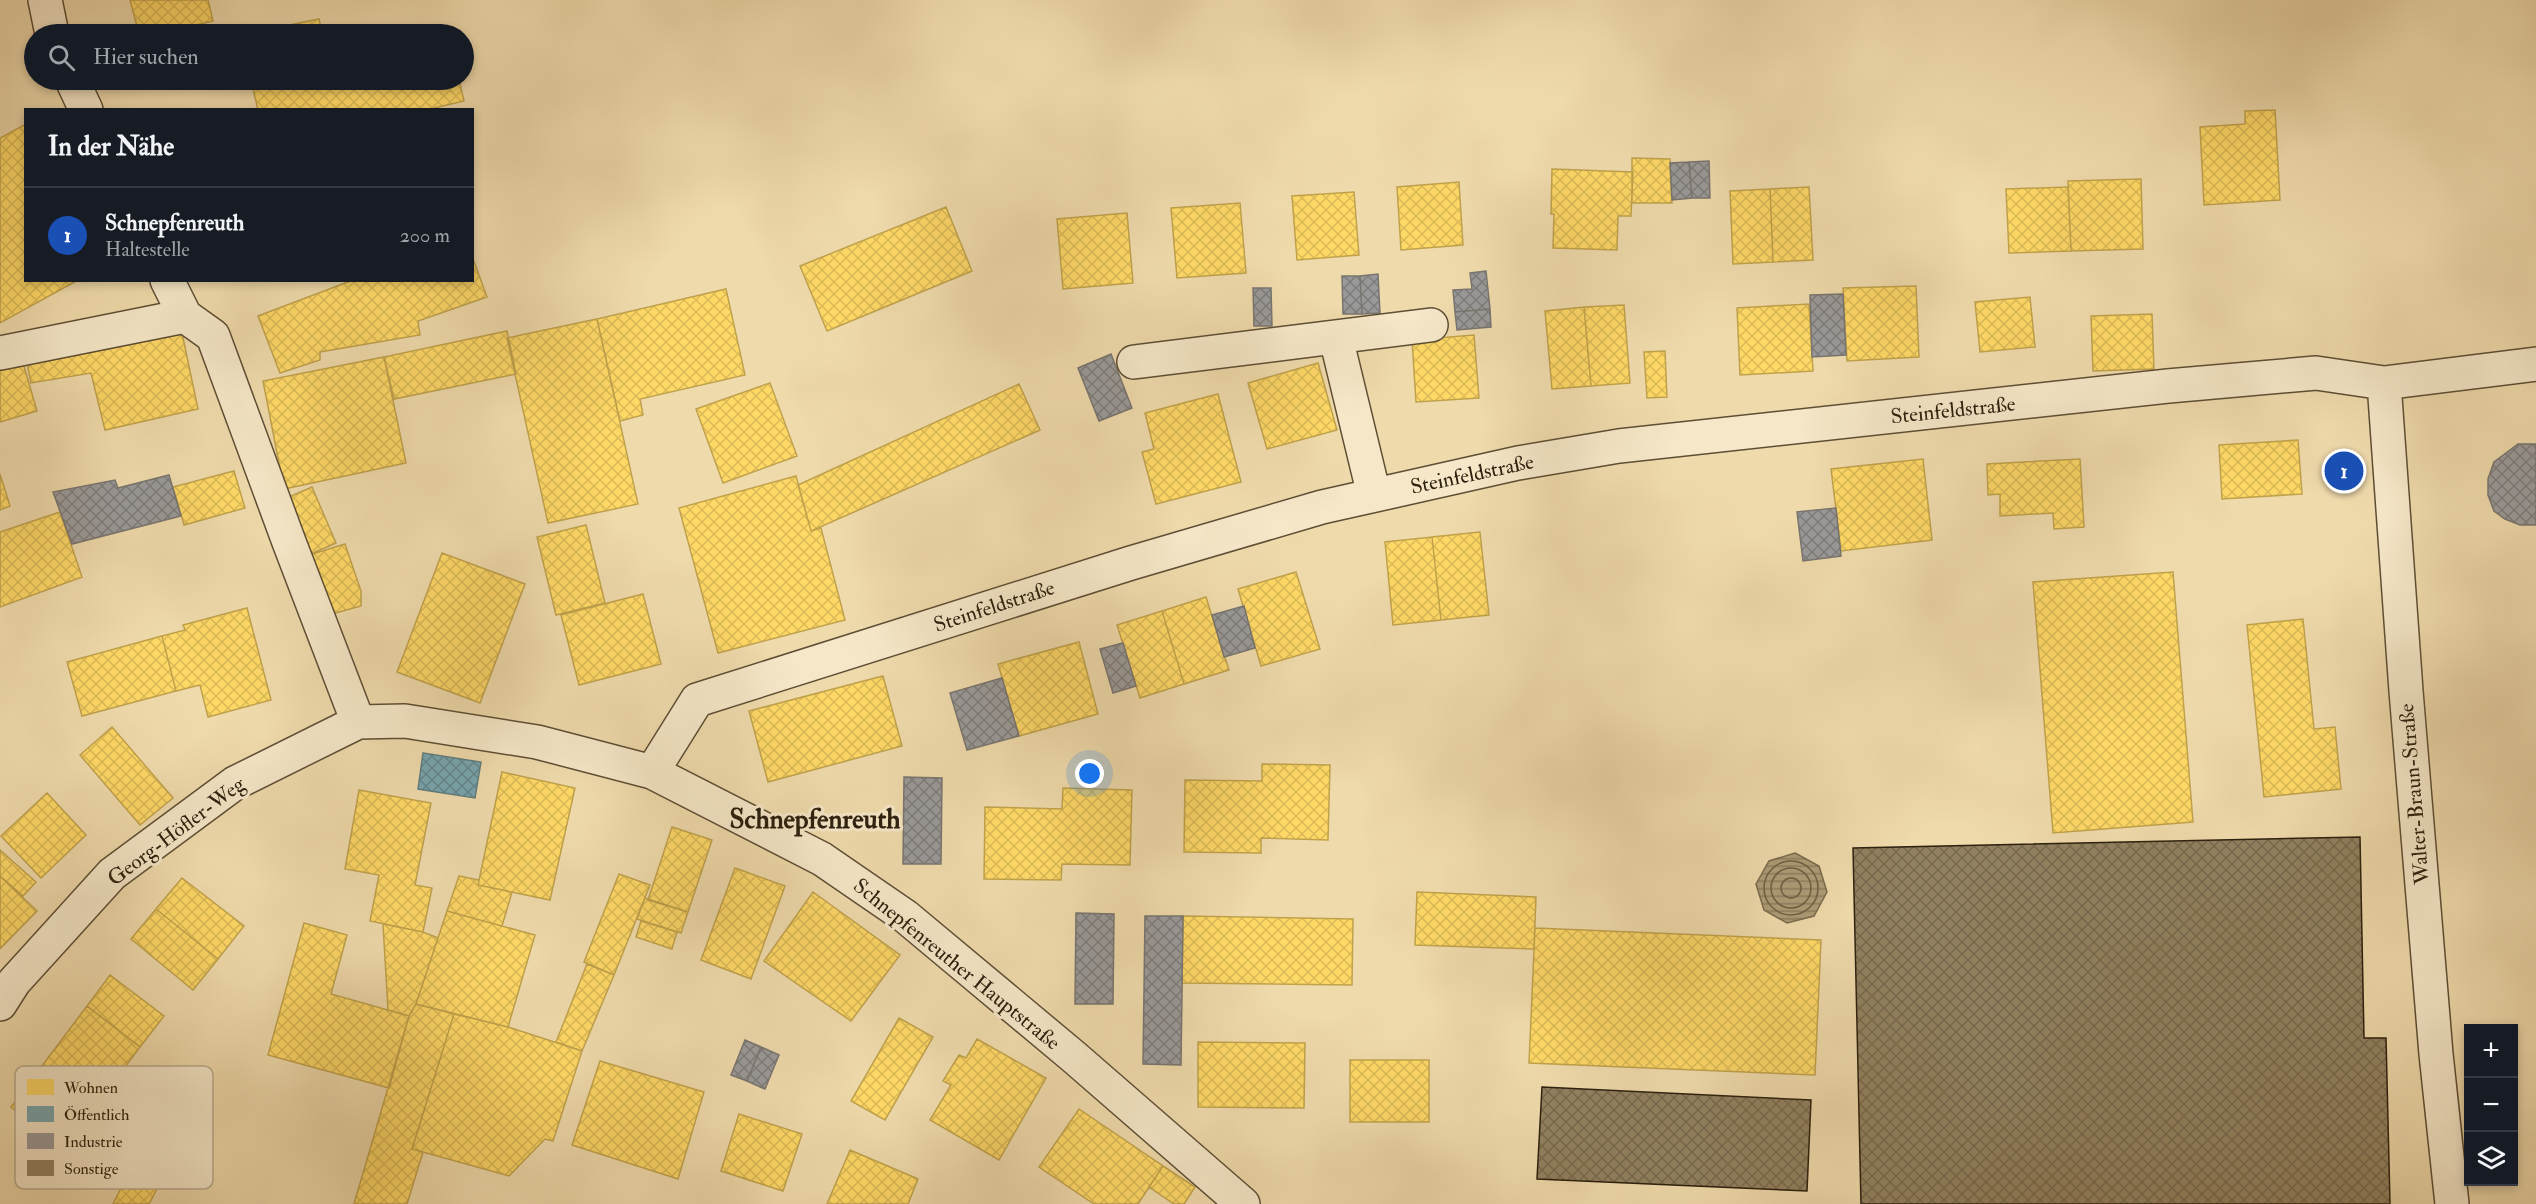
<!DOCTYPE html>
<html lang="de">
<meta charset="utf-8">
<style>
:root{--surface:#171b24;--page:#20242c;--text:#f1f3f6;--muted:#9ea1a6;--line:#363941;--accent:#c59692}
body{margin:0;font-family:"IM FELL Double Pica",serif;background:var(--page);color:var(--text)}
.controls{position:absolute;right:18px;bottom:18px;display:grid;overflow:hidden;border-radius:0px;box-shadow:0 3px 9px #0003}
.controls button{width:54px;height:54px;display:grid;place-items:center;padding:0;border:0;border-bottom:2px solid var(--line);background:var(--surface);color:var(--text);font:30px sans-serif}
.you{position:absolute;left:1090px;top:774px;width:21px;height:21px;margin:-15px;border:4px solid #fff;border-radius:50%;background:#1a73e8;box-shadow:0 0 0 9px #1a73e833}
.badge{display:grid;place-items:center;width:39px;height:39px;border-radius:50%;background:var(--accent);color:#fff;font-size:20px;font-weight:700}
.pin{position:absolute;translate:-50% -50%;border:3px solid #fff;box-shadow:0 2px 6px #0006}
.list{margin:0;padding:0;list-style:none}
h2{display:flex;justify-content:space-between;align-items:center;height:78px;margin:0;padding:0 24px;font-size:26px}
h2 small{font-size:20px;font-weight:400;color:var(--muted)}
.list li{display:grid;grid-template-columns:39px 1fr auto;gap:18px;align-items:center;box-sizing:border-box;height:96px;padding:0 24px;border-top:2px solid var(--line)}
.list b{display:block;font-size:22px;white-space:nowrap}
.list p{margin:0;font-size:20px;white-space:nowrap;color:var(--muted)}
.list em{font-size:20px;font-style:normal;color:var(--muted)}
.icon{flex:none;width:33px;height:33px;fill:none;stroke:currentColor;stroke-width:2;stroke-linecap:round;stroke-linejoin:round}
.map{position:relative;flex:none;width:2536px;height:1204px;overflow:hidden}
.search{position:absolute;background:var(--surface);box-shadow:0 3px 9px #0003;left:24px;top:24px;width:450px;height:66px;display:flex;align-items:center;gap:15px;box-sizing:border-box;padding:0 21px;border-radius:33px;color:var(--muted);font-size:22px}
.panel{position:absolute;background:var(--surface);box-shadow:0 3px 9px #0003;left:24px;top:108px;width:450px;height:174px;border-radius:0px}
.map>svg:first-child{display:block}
.water{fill:url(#water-rules);stroke:#796a4c;stroke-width:1.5}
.homes{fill:url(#homes-cross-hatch);stroke:#c0a24c;stroke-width:1.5}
.public{fill:url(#public-cross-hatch);stroke:#607d7f;stroke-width:1.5}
.industry{fill:url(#industry-cross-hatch);stroke:#78756f;stroke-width:1.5}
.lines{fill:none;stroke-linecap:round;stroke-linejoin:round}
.shore{stroke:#6c5e42;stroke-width:1.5}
.building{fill:url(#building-cross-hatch);stroke:#2c200e;stroke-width:1.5}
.minor-casing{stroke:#5d4e35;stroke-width:36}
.minor{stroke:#f5e7c8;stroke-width:33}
.labels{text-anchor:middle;stroke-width:6;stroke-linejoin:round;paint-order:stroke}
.street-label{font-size:21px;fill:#2c200e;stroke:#f5e7c8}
.district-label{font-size:27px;font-weight:bold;fill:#2c200e;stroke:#f5e7c8}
.key{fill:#f5e7c8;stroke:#b9ab90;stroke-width:1.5}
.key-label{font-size:16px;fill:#2c200e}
</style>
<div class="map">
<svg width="2536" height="1204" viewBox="0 0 2536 1204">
<defs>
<pattern id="water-rules" width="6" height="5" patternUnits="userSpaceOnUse" patternTransform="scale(1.5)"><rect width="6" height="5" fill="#ad9b76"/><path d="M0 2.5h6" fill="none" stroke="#8d7e5f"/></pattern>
<pattern id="homes-cross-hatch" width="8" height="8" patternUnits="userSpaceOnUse" patternTransform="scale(1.5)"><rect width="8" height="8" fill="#ffd966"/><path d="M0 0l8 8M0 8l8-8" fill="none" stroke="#dbba57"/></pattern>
<pattern id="public-cross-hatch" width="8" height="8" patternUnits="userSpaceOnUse" patternTransform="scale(1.5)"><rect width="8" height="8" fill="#76a5af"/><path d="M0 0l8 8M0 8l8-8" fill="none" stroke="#61868d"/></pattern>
<pattern id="industry-cross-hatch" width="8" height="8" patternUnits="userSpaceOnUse" patternTransform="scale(1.5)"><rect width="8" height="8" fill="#999"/><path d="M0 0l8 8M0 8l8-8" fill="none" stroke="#7d7c7b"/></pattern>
<pattern id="building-cross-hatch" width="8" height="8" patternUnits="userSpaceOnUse" patternTransform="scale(1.5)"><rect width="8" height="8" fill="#918160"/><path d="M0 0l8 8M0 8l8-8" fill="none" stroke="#77694e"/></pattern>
</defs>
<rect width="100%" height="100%" fill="#efdaab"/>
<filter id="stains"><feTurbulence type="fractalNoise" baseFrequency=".00333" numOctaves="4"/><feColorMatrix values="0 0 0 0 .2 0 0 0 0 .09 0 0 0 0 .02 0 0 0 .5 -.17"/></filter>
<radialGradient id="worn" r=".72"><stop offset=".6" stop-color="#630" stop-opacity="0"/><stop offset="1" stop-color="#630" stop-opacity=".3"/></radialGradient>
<path class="water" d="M 1795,853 L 1819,866 L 1827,892 L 1814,916 L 1787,923 L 1764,910 L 1756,884 L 1769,861 Z"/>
<path class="homes" d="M 130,0 L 208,0 L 213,21 L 159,34 L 139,34 Z
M 319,19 L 322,34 L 245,34 Z
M 251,80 L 459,80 L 464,101 L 426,110 L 258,110 Z
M 2275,110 L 2280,200 L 2204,205 L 2200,127 L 2245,124 L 2245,111 Z
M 26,124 L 26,280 L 78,280 L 0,323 L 0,138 Z
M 1632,158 L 1670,159 L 1672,203 L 1632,203 Z
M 1552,169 L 1633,172 L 1631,216 L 1618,216 L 1617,250 L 1553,248 L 1554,214 L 1551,214 Z
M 2141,179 L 2143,249 L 2071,251 L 2068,181 Z
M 1459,182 L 1463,245 L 1401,250 L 1397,187 Z
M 1809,187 L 1813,260 L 1773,262 L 1770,189 Z
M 2068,187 L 2071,251 L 2009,253 L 2006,189 Z
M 1770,189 L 1773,262 L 1733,264 L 1730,191 Z
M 1354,192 L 1359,255 L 1297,260 L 1292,196 Z
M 1240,203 L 1246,273 L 1177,278 L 1171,208 Z
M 946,207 L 972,271 L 827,331 L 800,266 Z
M 1127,213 L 1133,283 L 1063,289 L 1057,219 Z
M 472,256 L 487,297 L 418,321 L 420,335 L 320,352 L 320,360 L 280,373 L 258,316 L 353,280 L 472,280 Z
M 1916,286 L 1919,357 L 1847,361 L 1843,288 Z
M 726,289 L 745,375 L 640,399 L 643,415 L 620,421 L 597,319 Z
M 2030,297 L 2035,347 L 1980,352 L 1975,302 Z
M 1809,304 L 1813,371 L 1740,375 L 1737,308 Z
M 1624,305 L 1630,383 L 1591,386 L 1584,307 Z
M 1584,307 L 1591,386 L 1552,389 L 1545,311 Z
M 2152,314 L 2154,369 L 2093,371 L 2091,316 Z
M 597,319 L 638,504 L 548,523 L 507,338 Z
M 507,331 L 516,374 L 394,399 L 384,357 Z
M 182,333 L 198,409 L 105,430 L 91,373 L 31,383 L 27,363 Z
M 1474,335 L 1479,398 L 1416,402 L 1412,340 Z
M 1665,351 L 1667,397 L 1647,398 L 1644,352 Z
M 384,357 L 406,463 L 284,489 L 263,381 Z
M 23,363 L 37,411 L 0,422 L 0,370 Z
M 1318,363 L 1337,430 L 1267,449 L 1248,383 Z
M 770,383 L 797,456 L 723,483 L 696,409 Z
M 1019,384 L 1040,430 L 811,531 L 798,485 Z
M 1218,394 L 1241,482 L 1156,504 L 1142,452 L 1154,449 L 1145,413 Z
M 2298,440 L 2302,494 L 2222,499 L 2219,445 Z
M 1923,459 L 1932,540 L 1841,551 L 1831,469 Z
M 2080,459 L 2084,527 L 2054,529 L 2053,513 L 2000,516 L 2000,494 L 1988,495 L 1987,464 Z
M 234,471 L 245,508 L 184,525 L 173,487 Z
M 0,474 L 10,506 L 0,510 Z
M 796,476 L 811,531 L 821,528 L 845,620 L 718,653 L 679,508 Z
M 312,487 L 336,543 L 306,556 L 282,500 Z
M 60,512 L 82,577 L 0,607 L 0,532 Z
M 586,525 L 605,603 L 556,615 L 537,537 Z
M 1480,532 L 1489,615 L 1441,620 L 1432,537 Z
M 1432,537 L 1441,620 L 1393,625 L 1385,542 Z
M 345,544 L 361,591 L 361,606 L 328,615 L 306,556 Z
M 442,553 L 525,584 L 480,703 L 397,672 Z
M 1296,572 L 1320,649 L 1261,666 L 1238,589 Z
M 2173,572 L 2193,822 L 2053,833 L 2033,582 Z
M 643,594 L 661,664 L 579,685 L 561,615 Z
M 1206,597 L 1229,670 L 1184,684 L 1162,611 Z
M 247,608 L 271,700 L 208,717 L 200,685 L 176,691 L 162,636 L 185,630 L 183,625 Z
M 1162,611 L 1184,684 L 1140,698 L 1117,625 Z
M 2303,619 L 2314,729 L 2335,727 L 2341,789 L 2264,797 L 2247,625 Z
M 162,636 L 176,691 L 82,716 L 67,662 Z
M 1079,642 L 1098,714 L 1019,736 L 998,664 Z
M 883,676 L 902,746 L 768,782 L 749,711 Z
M 112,727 L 173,798 L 140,825 L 80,755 Z
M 1262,764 L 1330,765 L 1328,840 L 1261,838 L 1261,853 L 1184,852 L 1185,780 L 1262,781 Z
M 502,772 L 575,788 L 550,900 L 478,885 Z
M 1063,788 L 1132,790 L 1130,865 L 1062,864 L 1061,880 L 984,879 L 985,807 L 1062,809 Z
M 359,790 L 431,803 L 415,885 L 432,888 L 423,932 L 370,921 L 379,875 L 345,869 Z
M 47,793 L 86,835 L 41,878 L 1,836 Z
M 672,827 L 712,840 L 688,912 L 648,900 Z
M 0,850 L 36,882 L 23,896 L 0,876 Z
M 735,868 L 785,886 L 751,979 L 701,960 Z
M 619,874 L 650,885 L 614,975 L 584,962 Z
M 0,876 L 37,911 L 0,949 Z
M 459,876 L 479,880 L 478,885 L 512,892 L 502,926 L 447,911 Z
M 182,878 L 244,926 L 218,959 L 156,909 Z
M 813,892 L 900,955 L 851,1021 L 764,961 Z
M 1417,892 L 1536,897 L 1534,949 L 1415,945 Z
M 645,898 L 688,912 L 681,933 L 637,919 Z
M 156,909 L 218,959 L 193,990 L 131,939 Z
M 447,911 L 535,935 L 508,1027 L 416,1004 Z
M 1183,916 L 1353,919 L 1352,985 L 1182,983 Z
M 641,921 L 677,932 L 672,949 L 636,937 Z
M 304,923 L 347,935 L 331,994 L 409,1016 L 389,1088 L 268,1055 Z
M 383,924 L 423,932 L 438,938 L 416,1004 L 409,1016 L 388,1010 Z
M 1535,928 L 1821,940 L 1815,1075 L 1529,1063 Z
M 587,964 L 614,975 L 582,1051 L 556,1042 Z
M 110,975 L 164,1016 L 140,1047 L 87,1006 Z
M 416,1004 L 454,1014 L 412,1149 L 423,1152 L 407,1204 L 354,1204 L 409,1016 Z
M 87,1006 L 140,1047 L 107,1091 L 120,1101 L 82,1151 L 69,1141 L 64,1147 L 11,1107 Z
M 454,1014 L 508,1027 L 582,1051 L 553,1141 L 545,1139 L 509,1176 L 412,1149 Z
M 899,1018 L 933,1037 L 885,1120 L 851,1101 Z
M 977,1039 L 1046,1078 L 999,1160 L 930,1120 L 951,1085 L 943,1081 L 959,1055 L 966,1058 Z
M 1198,1042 L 1305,1043 L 1304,1108 L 1198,1107 Z
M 1350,1060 L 1429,1060 L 1429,1122 L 1350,1122 Z
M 600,1061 L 704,1092 L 678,1179 L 572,1145 Z
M 1079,1109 L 1163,1166 L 1138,1204 L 1094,1204 L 1039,1167 Z
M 739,1114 L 802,1134 L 783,1191 L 721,1171 Z
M 143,1145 L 172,1160 L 149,1204 L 113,1204 Z
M 850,1150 L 918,1179 L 908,1204 L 827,1204 Z
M 1163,1166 L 1195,1187 L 1184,1204 L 1174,1204 L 1149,1187 Z"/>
<path class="public" d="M 423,753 L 481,762 L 475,798 L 418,789 Z"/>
<path class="industry" d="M 1709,161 L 1710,198 L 1692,198 L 1689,162 Z
M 1689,162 L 1692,198 L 1672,200 L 1670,163 Z
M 1486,271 L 1490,309 L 1455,312 L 1453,290 L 1472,289 L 1470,273 Z
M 1378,274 L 1380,313 L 1362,314 L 1360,276 Z
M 1342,276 L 1360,276 L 1362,314 L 1343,314 Z
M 1253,288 L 1271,288 L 1272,326 L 1254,326 Z
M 1843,294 L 1846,355 L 1812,357 L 1810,295 Z
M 1490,309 L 1491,327 L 1457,330 L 1455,312 Z
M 1111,354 L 1132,408 L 1099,421 L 1078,368 Z
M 2518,444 L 2536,444 L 2536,525 L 2520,525 L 2505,519 L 2494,511 L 2488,495 L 2488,479 L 2494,462 Z
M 169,475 L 181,516 L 72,544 L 53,492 L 115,480 L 118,488 Z
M 1836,508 L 1841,556 L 1803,561 L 1797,512 Z
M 1244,606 L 1255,648 L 1224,657 L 1212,615 Z
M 1123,643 L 1136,686 L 1113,693 L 1100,649 Z
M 1002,678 L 1019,736 L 967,750 L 950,693 Z
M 904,777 L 942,778 L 941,864 L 903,864 Z
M 1076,913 L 1114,914 L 1113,1004 L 1075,1004 Z
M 1145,916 L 1183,916 L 1181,1065 L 1143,1064 Z
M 745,1040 L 761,1047 L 747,1081 L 731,1075 Z
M 761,1047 L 779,1055 L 765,1089 L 747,1081 Z"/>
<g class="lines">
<path class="shore" d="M1764 888a27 27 0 1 1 54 0a27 27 0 1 1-54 0Z
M1771 888a20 20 0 1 1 40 0a20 20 0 1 1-40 0Z
M1781 888a10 10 0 1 1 20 0a10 10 0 1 1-20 0Z"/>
</g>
<path class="building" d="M 2360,837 L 2364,1038 L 2386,1038 L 2390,1204 L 1861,1204 L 1853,848 Z
M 1542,1087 L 1811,1100 L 1807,1191 L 1537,1179 Z"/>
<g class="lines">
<defs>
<path id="minor" d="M 45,0 L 52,34
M 72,80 L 86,110
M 167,280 L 185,316 L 213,336 L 289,542 L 358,722
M 1336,338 L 1374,495
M 0,353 L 185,316
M 1134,362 L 1431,325
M 2384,383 L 2406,691 L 2436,1054 L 2452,1204
M 652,772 L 697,700 L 1131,563 L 1322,507 L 1518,463 L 1619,446 L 2168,386 L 2316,373 L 2384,383 L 2536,364
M 0,1004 L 14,982 L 112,874 L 235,783 L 358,722 L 405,721 L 537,742 L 652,772 L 822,859 L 905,916 L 1074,1057 L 1243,1204"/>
</defs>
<use href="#minor" class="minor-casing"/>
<use href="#minor" class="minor"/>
</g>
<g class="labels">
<g class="street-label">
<text transform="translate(1953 410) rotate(-6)" y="7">Steinfeldstraße</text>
<text transform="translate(1472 474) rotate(-12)" y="7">Steinfeldstraße</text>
<text transform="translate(994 606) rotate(-18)" y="7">Steinfeldstraße</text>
<text transform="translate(2414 794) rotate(-95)" y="7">Walter-Braun-Straße</text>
<text transform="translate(176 831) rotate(-37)" y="7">Georg-Höfler-Weg</text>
<text transform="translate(957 964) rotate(39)" y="7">Schnepfenreuther Hauptstraße</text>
</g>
<g class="district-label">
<text x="815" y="828">Schnepfenreuth</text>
</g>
</g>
<rect x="15" y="1066" width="198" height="123" rx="9" class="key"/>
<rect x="27" y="1079" width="27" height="16" fill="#ffd966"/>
<rect x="27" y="1106" width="27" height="16" fill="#76a5af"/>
<rect x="27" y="1133" width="27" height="16" fill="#999"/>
<rect x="27" y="1160" width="27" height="16" fill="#918160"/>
<g class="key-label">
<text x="64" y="1093">Wohnen</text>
<text x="64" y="1120">Öffentlich</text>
<text x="64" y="1147">Industrie</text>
<text x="64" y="1174">Sonstige</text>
</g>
<rect width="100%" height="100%" filter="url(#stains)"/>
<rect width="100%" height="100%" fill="url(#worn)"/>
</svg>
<div class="controls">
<button>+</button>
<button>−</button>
<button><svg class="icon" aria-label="layers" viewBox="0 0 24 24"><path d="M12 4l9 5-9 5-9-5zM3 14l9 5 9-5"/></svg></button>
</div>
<div class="you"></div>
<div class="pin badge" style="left:2344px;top:471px;background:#1a4fb4">1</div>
<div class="search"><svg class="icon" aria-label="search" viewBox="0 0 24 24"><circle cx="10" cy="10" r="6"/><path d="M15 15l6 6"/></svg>Hier suchen</div>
<section class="panel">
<h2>In der Nähe<small></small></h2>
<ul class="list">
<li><span class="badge" style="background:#1a4fb4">1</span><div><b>Schnepfenreuth</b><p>Haltestelle</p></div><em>200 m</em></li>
</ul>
</section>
</div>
